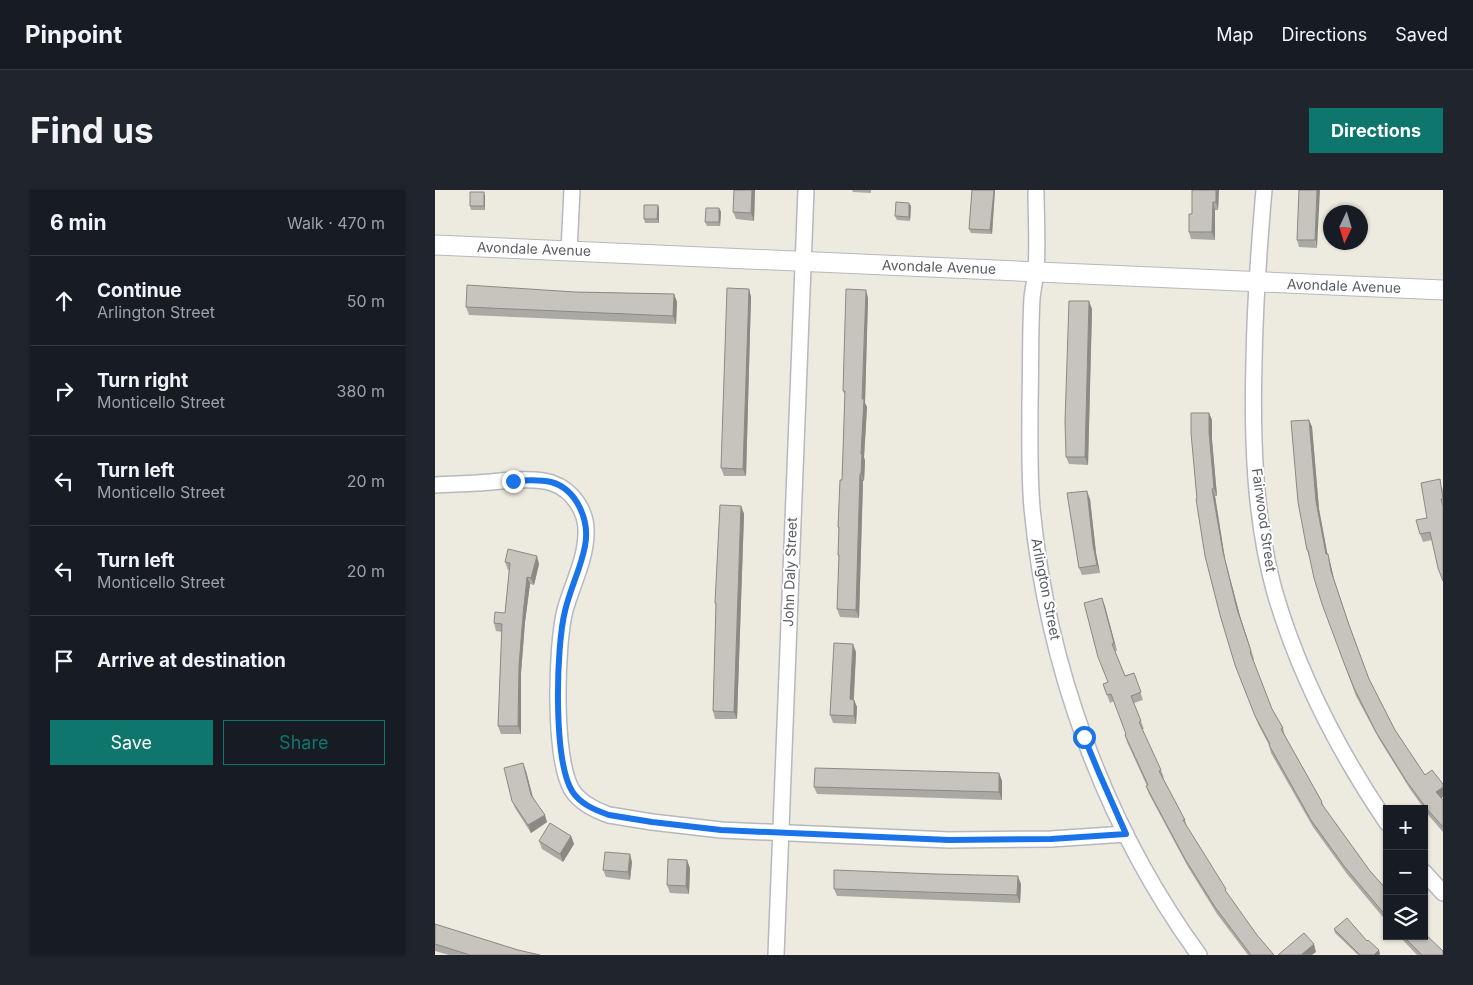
<!DOCTYPE html>
<meta charset="utf-8">
<style>
:root{--surface:#171b24;--page:#20242c;--text:#f1f3f6;--muted:#9ea1a6;--line:#363941;--accent:#0f766e}
body{margin:0;font-family:Inter,sans-serif;background:var(--page);color:var(--text)}
.controls{position:absolute;right:15px;bottom:15px;display:grid;overflow:hidden;border-radius:0px;box-shadow:0 1px 4px #0004}
.controls button{width:45px;height:45px;display:grid;place-items:center;padding:0;border:0;border-bottom:1px solid var(--line);background:var(--surface);color:var(--text);font:25px sans-serif}
.compass{position:absolute;left:888px;top:15px;width:45px;height:45px;border-radius:50%;background:var(--surface);box-shadow:0 1px 4px #0004;rotate:184deg}
.stop{position:absolute;width:15px;height:15px;margin:-11px;border:4px solid #1a73e8;border-radius:50%;background:#fff}
.stop.end{background:#1a73e8;border-color:#fff;box-shadow:0 1px 5px #0008}
.list{margin:0;padding:0;list-style:none}
h2{display:flex;justify-content:space-between;align-items:center;height:65px;margin:0;padding:0 20px;font-size:21px}
h2 small{font-size:16px;font-weight:400;color:var(--muted)}
.list li{display:grid;grid-template-columns:32px 1fr auto;gap:15px;align-items:center;box-sizing:border-box;height:90px;padding:0 20px;border-top:1px solid var(--line)}
.list b{display:block;font-size:19px;white-space:nowrap}
.list p{margin:0;font-size:16px;white-space:nowrap;color:var(--muted)}
.list em{font-size:16px;font-style:normal;color:var(--muted)}
.actions{display:flex;gap:10px;padding:15px 20px}
.actions a{flex:1;padding:11px 0;border:1px solid var(--accent);border-radius:0px;text-align:center;font-size:18px;color:var(--accent)}
.actions .main{background:var(--accent);color:#fff}
.icon{flex:none;width:28px;height:28px;fill:none;stroke:currentColor;stroke-width:2;stroke-linecap:round;stroke-linejoin:round}
.map{position:relative;flex:none;width:1008px;height:765px;overflow:hidden;border-radius:0px}
header{display:flex;align-items:center;gap:30px;box-sizing:border-box;height:70px;padding:0 25px;background:var(--surface);border-bottom:1px solid var(--line)}
header strong{font-size:24px}
nav{display:flex;gap:28px;margin-inline-start:auto;font-size:18px}
.intro{display:flex;align-items:center;justify-content:space-between;box-sizing:border-box;height:120px;padding:0 30px}
h1{margin:0;font-size:35px}
.button{padding:12px 22px;border-radius:0px;background:var(--accent);color:#fff;font-size:18px;font-weight:700}
main{display:flex;gap:30px;padding:0 30px}
aside{flex:1;background:var(--surface);border-radius:0px;box-shadow:0 1px 4px #0004}
.map>svg:first-child{display:block}
.lines{fill:none;stroke-linecap:round;stroke-linejoin:round}
.minor-casing{stroke:#b6b8bd;stroke-width:18}
.tertiary-casing{stroke:#b6b8bd;stroke-width:21}
.minor{stroke:#fff;stroke-width:15}
.tertiary{stroke:#fff;stroke-width:19}
.wall{fill:#aba9a3}
.shaded-wall{fill:#8b8984}
.building{fill:#c7c4bd;stroke:#8b8984}
.route{stroke:#1a73e8;stroke-width:6}
.labels{text-anchor:middle;stroke-width:4;stroke-linejoin:round;paint-order:stroke}
.street-label{font-size:14px;fill:#595d62;stroke:#fff}
</style>
<header>
<strong>Pinpoint</strong>
<nav><a>Map</a><a>Directions</a><a>Saved</a></nav>
</header>
<div class="intro"><h1>Find us</h1><a class="button">Directions</a></div>
<main>
<aside>
<h2>6 min<small>Walk · 470 m</small></h2>
<ul class="list">
<li><svg class="icon" aria-label="ahead" viewBox="0 0 24 24"><path d="M12 20V5M6 11l6-6 6 6"/></svg><div><b>Continue</b><p>Arlington Street</p></div><em>50 m</em></li>
<li><svg class="icon" aria-label="right" viewBox="0 0 24 24"><path d="M7 20v-9h11M14 6l5 5-5 5"/></svg><div><b>Turn right</b><p>Monticello Street</p></div><em>380 m</em></li>
<li><svg class="icon" aria-label="left" viewBox="0 0 24 24"><path d="M17 20v-9H6M10 6l-5 5 5 5"/></svg><div><b>Turn left</b><p>Monticello Street</p></div><em>20 m</em></li>
<li><svg class="icon" aria-label="left" viewBox="0 0 24 24"><path d="M17 20v-9H6M10 6l-5 5 5 5"/></svg><div><b>Turn left</b><p>Monticello Street</p></div><em>20 m</em></li>
<li><svg class="icon" aria-label="arrive" viewBox="0 0 24 24"><path d="M6 21V4h12l-3 4 3 4H6"/></svg><div><b>Arrive at destination</b></div></li>
</ul>
<div class="actions"><a class="main">Save</a><a>Share</a></div>
</aside>
<div class="map">
<svg width="1008" height="765" viewBox="0 0 1008 765">
<rect width="100%" height="100%" fill="#edeae0"/>
<g class="lines">
<defs>
<path id="minor" d="M 601,0 C 601,27 603,54 601,80 C 600,90 598,99 597,108 C 595,143 596,178 595,213 C 595,248 594,283 597,318 C 612,476 670,636 764,765
M 829,0 C 824,57 820,113 819,170 C 817,247 819,328 840,403 C 864,485 904,562 952,633
M 134,61 L 137,0
M 0,295 C 14,294 28,294 42,293 C 62,292 99,286 117,293 C 138,300 152,322 151,343 C 151,369 137,395 130,420 C 121,456 118,569 137,600 C 145,613 160,620 174,625 L 217,632 L 286,640 L 514,650 L 616,649 L 691,644
M 989,682 L 1008,703
M 341,765 L 371,0"/>
<path id="tertiary" d="M 0,55 L 1008,100"/>
</defs>
<use href="#minor" class="minor-casing"/>
<use href="#tertiary" class="tertiary-casing"/>
<use href="#minor" class="minor"/>
<use href="#tertiary" class="tertiary"/>
</g>
<path class="wall" d="M 320,0 L 319,31 L 301,29 L 298,22 Z
M 417,0 L 436,0 L 436,3 L 418,2 Z
M 537,0 L 560,0 L 557,44 L 536,43 L 534,39 Z
M 757,0 L 784,0 L 783,20 L 780,20 L 780,50 L 756,49 L 754,42 L 757,24 Z
M 864,0 L 882,58 L 864,57 L 862,50 Z
M 50,6 L 50,20 L 36,20 L 35,16 Z
M 223,15 L 224,19 L 224,33 L 210,33 L 209,29 Z
M 476,16 L 475,31 L 462,30 L 460,26 Z
M 284,18 L 286,22 L 285,36 L 272,36 L 270,32 Z
M 314,99 L 316,107 L 311,286 L 289,286 L 286,278 Z
M 140,102 L 239,104 L 242,112 L 241,134 L 34,125 L 31,117 Z
M 433,108 L 430,213 L 432,217 L 429,267 L 430,271 L 429,291 L 428,291 L 424,428 L 405,427 L 402,419 L 404,368 L 403,365 L 404,340 L 403,337 L 407,290 L 410,205 L 408,201 Z
M 657,119 L 653,275 L 634,274 L 631,267 Z
M 774,223 L 777,230 L 777,250 L 782,306 L 780,306 L 790,369 L 805,426 L 819,469 L 818,470 L 837,519 L 848,538 L 850,546 L 887,612 L 890,619 L 935,681 L 952,700 L 952,732 L 912,684 L 878,637 L 836,563 L 834,555 L 823,534 L 800,475 L 762,309 Z
M 874,230 L 877,237 L 884,319 L 892,364 L 895,372 L 899,389 L 916,440 L 934,489 L 960,540 L 990,585 L 1008,607 L 1006,608 L 1008,610 L 1008,642 L 995,627 L 975,599 L 944,549 L 921,506 L 909,473 L 872,360 Z
M 1007,297 L 1008,301 L 1008,391 L 997,350 L 988,352 L 985,344 Z
M 655,309 L 661,363 L 665,383 L 647,385 L 644,378 Z
M 306,316 L 309,324 L 302,529 L 280,529 L 278,521 L 281,416 L 280,413 Z
M 70,372 L 104,374 L 99,395 L 95,394 L 90,432 L 86,483 L 86,544 L 66,544 L 63,536 L 67,442 L 61,441 L 59,433 L 70,423 L 74,380 L 73,380 Z
M 667,408 L 682,461 L 680,461 L 690,486 L 699,483 L 708,510 L 699,513 L 709,539 L 707,539 L 726,580 L 729,588 L 728,588 L 750,630 L 752,637 L 792,704 L 822,745 L 839,765 L 813,765 L 782,724 L 753,677 L 714,604 L 711,596 L 712,596 L 692,552 L 690,545 L 691,544 L 679,511 L 675,513 L 668,494 L 673,492 Z
M 421,462 L 419,509 L 419,510 L 422,517 L 421,534 L 398,533 L 395,525 Z
M 91,581 L 98,607 L 112,632 L 96,643 L 80,618 L 77,611 Z
M 564,583 L 567,591 L 567,610 L 382,604 L 379,597 Z
M 136,646 L 139,654 L 128,672 L 107,659 L 104,651 Z
M 197,672 L 195,690 L 171,687 L 168,680 Z
M 255,678 L 254,704 L 235,703 L 232,695 Z
M 500,684 L 586,694 L 585,713 L 402,706 L 399,699 Z
M 0,734 L 83,760 L 105,765 L 14,765 L 0,761 Z
M 899,739 L 932,751 L 945,764 L 944,765 L 923,765 L 900,743 Z
M 991,743 L 993,746 L 1008,765 L 982,765 L 964,746 L 989,746 Z"/>
<path class="shaded-wall" d="M 317,0 L 320,0 L 319,31 L 316,23 Z
M 559,0 L 560,0 L 557,44 L 555,40 Z
M 781,0 L 784,0 L 783,20 L 781,12 Z
M 882,0 L 885,0 L 882,58 L 880,50 Z
M 49,2 L 50,6 L 50,20 L 49,16 Z
M 778,12 L 780,20 L 780,50 L 777,42 Z
M 474,13 L 476,16 L 475,31 L 474,27 Z
M 223,15 L 224,19 L 224,33 L 222,29 Z
M 284,18 L 286,22 L 285,36 L 284,32 Z
M 314,99 L 316,107 L 311,286 L 308,279 Z
M 431,100 L 433,108 L 430,213 L 432,217 L 429,267 L 430,271 L 429,291 L 426,284 L 426,264 Z
M 239,104 L 242,112 L 241,134 L 238,126 Z
M 654,111 L 657,119 L 653,275 L 650,267 Z
M 774,223 L 777,230 L 777,250 L 782,306 L 779,298 L 774,242 Z
M 874,230 L 877,237 L 884,319 L 894,372 L 891,364 L 881,311 Z
M 425,284 L 428,291 L 424,428 L 421,420 Z
M 777,299 L 780,306 L 790,369 L 805,426 L 819,469 L 802,419 L 788,362 Z
M 652,301 L 655,309 L 661,363 L 665,383 L 662,375 L 658,355 Z
M 306,316 L 309,324 L 302,529 L 299,522 Z
M 893,364 L 895,372 L 899,389 L 896,381 Z
M 102,366 L 104,374 L 99,395 L 96,388 Z
M 92,387 L 95,394 L 90,432 L 86,483 L 86,544 L 83,536 L 84,476 L 88,425 Z
M 667,408 L 670,416 L 682,461 L 679,453 Z
M 418,454 L 421,462 L 418,517 L 415,509 Z
M 419,510 L 422,517 L 421,534 L 419,526 Z
M 88,573 L 91,581 L 99,613 L 96,605 Z
M 564,583 L 567,591 L 567,610 L 564,602 Z
M 1008,597 L 1008,607 L 1004,610 L 1001,602 Z
M 110,625 L 112,632 L 96,643 L 93,635 Z
M 136,646 L 139,654 L 128,672 L 125,664 Z
M 195,664 L 197,672 L 195,690 L 193,682 Z
M 252,670 L 255,678 L 254,704 L 251,696 Z
M 583,686 L 586,694 L 585,713 L 582,705 Z
M 879,754 L 881,762 L 877,765 L 866,765 Z
M 944,760 L 945,764 L 944,765 L 939,765 Z"/>
<path class="building" d="M 299,0 L 317,0 L 316,23 L 298,22 Z
M 537,0 L 559,0 L 555,40 L 534,39 Z
M 757,0 L 781,0 L 781,12 L 778,12 L 777,42 L 754,42 L 754,24 L 757,24 Z
M 864,0 L 882,0 L 880,50 L 862,50 Z
M 35,2 L 49,2 L 49,16 L 35,16 Z
M 461,12 L 474,13 L 474,27 L 460,26 Z
M 209,15 L 223,15 L 222,29 L 209,29 Z
M 271,18 L 284,18 L 284,32 L 270,32 Z
M 32,95 L 140,102 L 239,104 L 238,126 L 31,117 Z
M 292,98 L 314,99 L 308,279 L 286,278 Z
M 411,99 L 431,100 L 427,209 L 429,209 L 426,264 L 427,264 L 426,284 L 425,284 L 421,420 L 402,419 L 404,365 L 403,365 L 404,337 L 403,337 L 405,290 L 407,290 L 410,201 L 408,201 Z
M 634,111 L 654,111 L 650,267 L 631,267 L 630,231 Z
M 756,223 L 774,223 L 774,242 L 779,298 L 777,299 L 788,362 L 802,419 L 816,461 L 815,462 L 837,519 L 848,538 L 846,539 L 887,612 L 886,613 L 935,681 L 952,700 L 952,727 L 909,676 L 876,630 L 834,555 L 835,554 L 820,526 L 800,475 L 785,425 L 770,366 L 761,309 L 762,309 L 756,243 Z
M 874,230 L 881,311 L 891,364 L 893,364 L 896,381 L 914,435 L 934,489 L 960,540 L 990,585 L 997,580 L 1008,594 L 1008,597 L 1001,602 L 1008,610 L 1008,637 L 992,619 L 972,592 L 941,542 L 919,498 L 909,473 L 887,414 L 879,388 L 873,360 L 872,360 L 863,312 L 856,231 Z
M 1005,289 L 1008,309 L 1006,309 L 1008,316 L 1008,391 L 1003,378 L 995,342 L 985,344 L 981,330 L 992,328 L 986,293 Z
M 652,301 L 658,355 L 662,375 L 644,378 L 632,303 Z
M 285,315 L 306,316 L 299,522 L 278,521 L 281,413 L 280,413 Z
M 73,359 L 102,366 L 96,388 L 92,387 L 88,425 L 84,476 L 83,536 L 63,536 L 67,434 L 59,433 L 60,422 L 70,423 L 75,373 L 70,372 Z
M 667,408 L 679,453 L 677,454 L 690,486 L 699,483 L 706,502 L 696,506 L 706,531 L 704,532 L 726,580 L 724,581 L 750,630 L 748,630 L 791,699 L 790,700 L 822,745 L 839,765 L 816,765 L 780,717 L 750,669 L 711,596 L 713,595 L 690,545 L 691,544 L 676,504 L 672,505 L 668,494 L 673,492 L 663,467 L 649,413 Z
M 399,453 L 418,454 L 415,509 L 419,510 L 419,526 L 395,525 Z
M 88,573 L 96,605 L 110,625 L 93,635 L 77,611 L 69,578 Z
M 380,578 L 564,583 L 564,602 L 379,597 Z
M 115,633 L 136,646 L 125,664 L 104,651 Z
M 170,662 L 195,664 L 193,682 L 168,680 Z
M 233,669 L 252,670 L 251,696 L 232,695 Z
M 399,680 L 500,684 L 583,686 L 582,705 L 399,699 Z
M 912,728 L 932,751 L 933,750 L 944,760 L 939,765 L 925,765 L 899,739 Z
M 0,734 L 83,760 L 105,765 L 35,765 L 0,754 Z
M 989,741 L 991,743 L 990,744 L 1008,761 L 1008,765 L 987,765 L 968,746 L 989,746 Z
M 869,743 L 879,754 L 866,765 L 843,765 Z"/>
<g class="lines">
<path class="route" d="M 78,291 C 90,290 104,289 116,292 C 142,299 155,331 150,356 C 146,378 135,399 130,421 C 121,457 118,569 137,601 C 145,614 160,620 174,625 L 217,632 L 286,640 L 514,650 L 616,649 L 691,644 L 664,583 L 649,547"/>
</g>
<g class="labels">
<g class="street-label">
<text transform="translate(99 59) rotate(2)" y="5">Avondale Avenue</text>
<text transform="translate(504 77) rotate(2)" y="5">Avondale Avenue</text>
<text transform="translate(909 96) rotate(2)" y="5">Avondale Avenue</text>
<text transform="translate(829 330) rotate(82)" y="5">Fairwood Street</text>
<text transform="translate(355 382) rotate(-88)" y="5">John Daly Street</text>
<text transform="translate(611 399) rotate(79)" y="5">Arlington Street</text>
</g>
</g>
</svg>
<div class="controls">
<button>+</button>
<button>−</button>
<button><svg class="icon" aria-label="layers" viewBox="0 0 24 24"><path d="M12 4l9 5-9 5-9-5zM3 14l9 5 9-5"/></svg></button>
</div>
<svg class="compass" viewBox="-18 -18 36 36"><path d="M0-13l5 13h-10z" fill="#e53935"/><path d="M0 13l5-13h-10z" fill="#9ea1a6"/></svg>
<div class="stop" style="left:649px;top:547px"></div>
<div class="stop end" style="left:78px;top:291px"></div>
</div>
</main>
